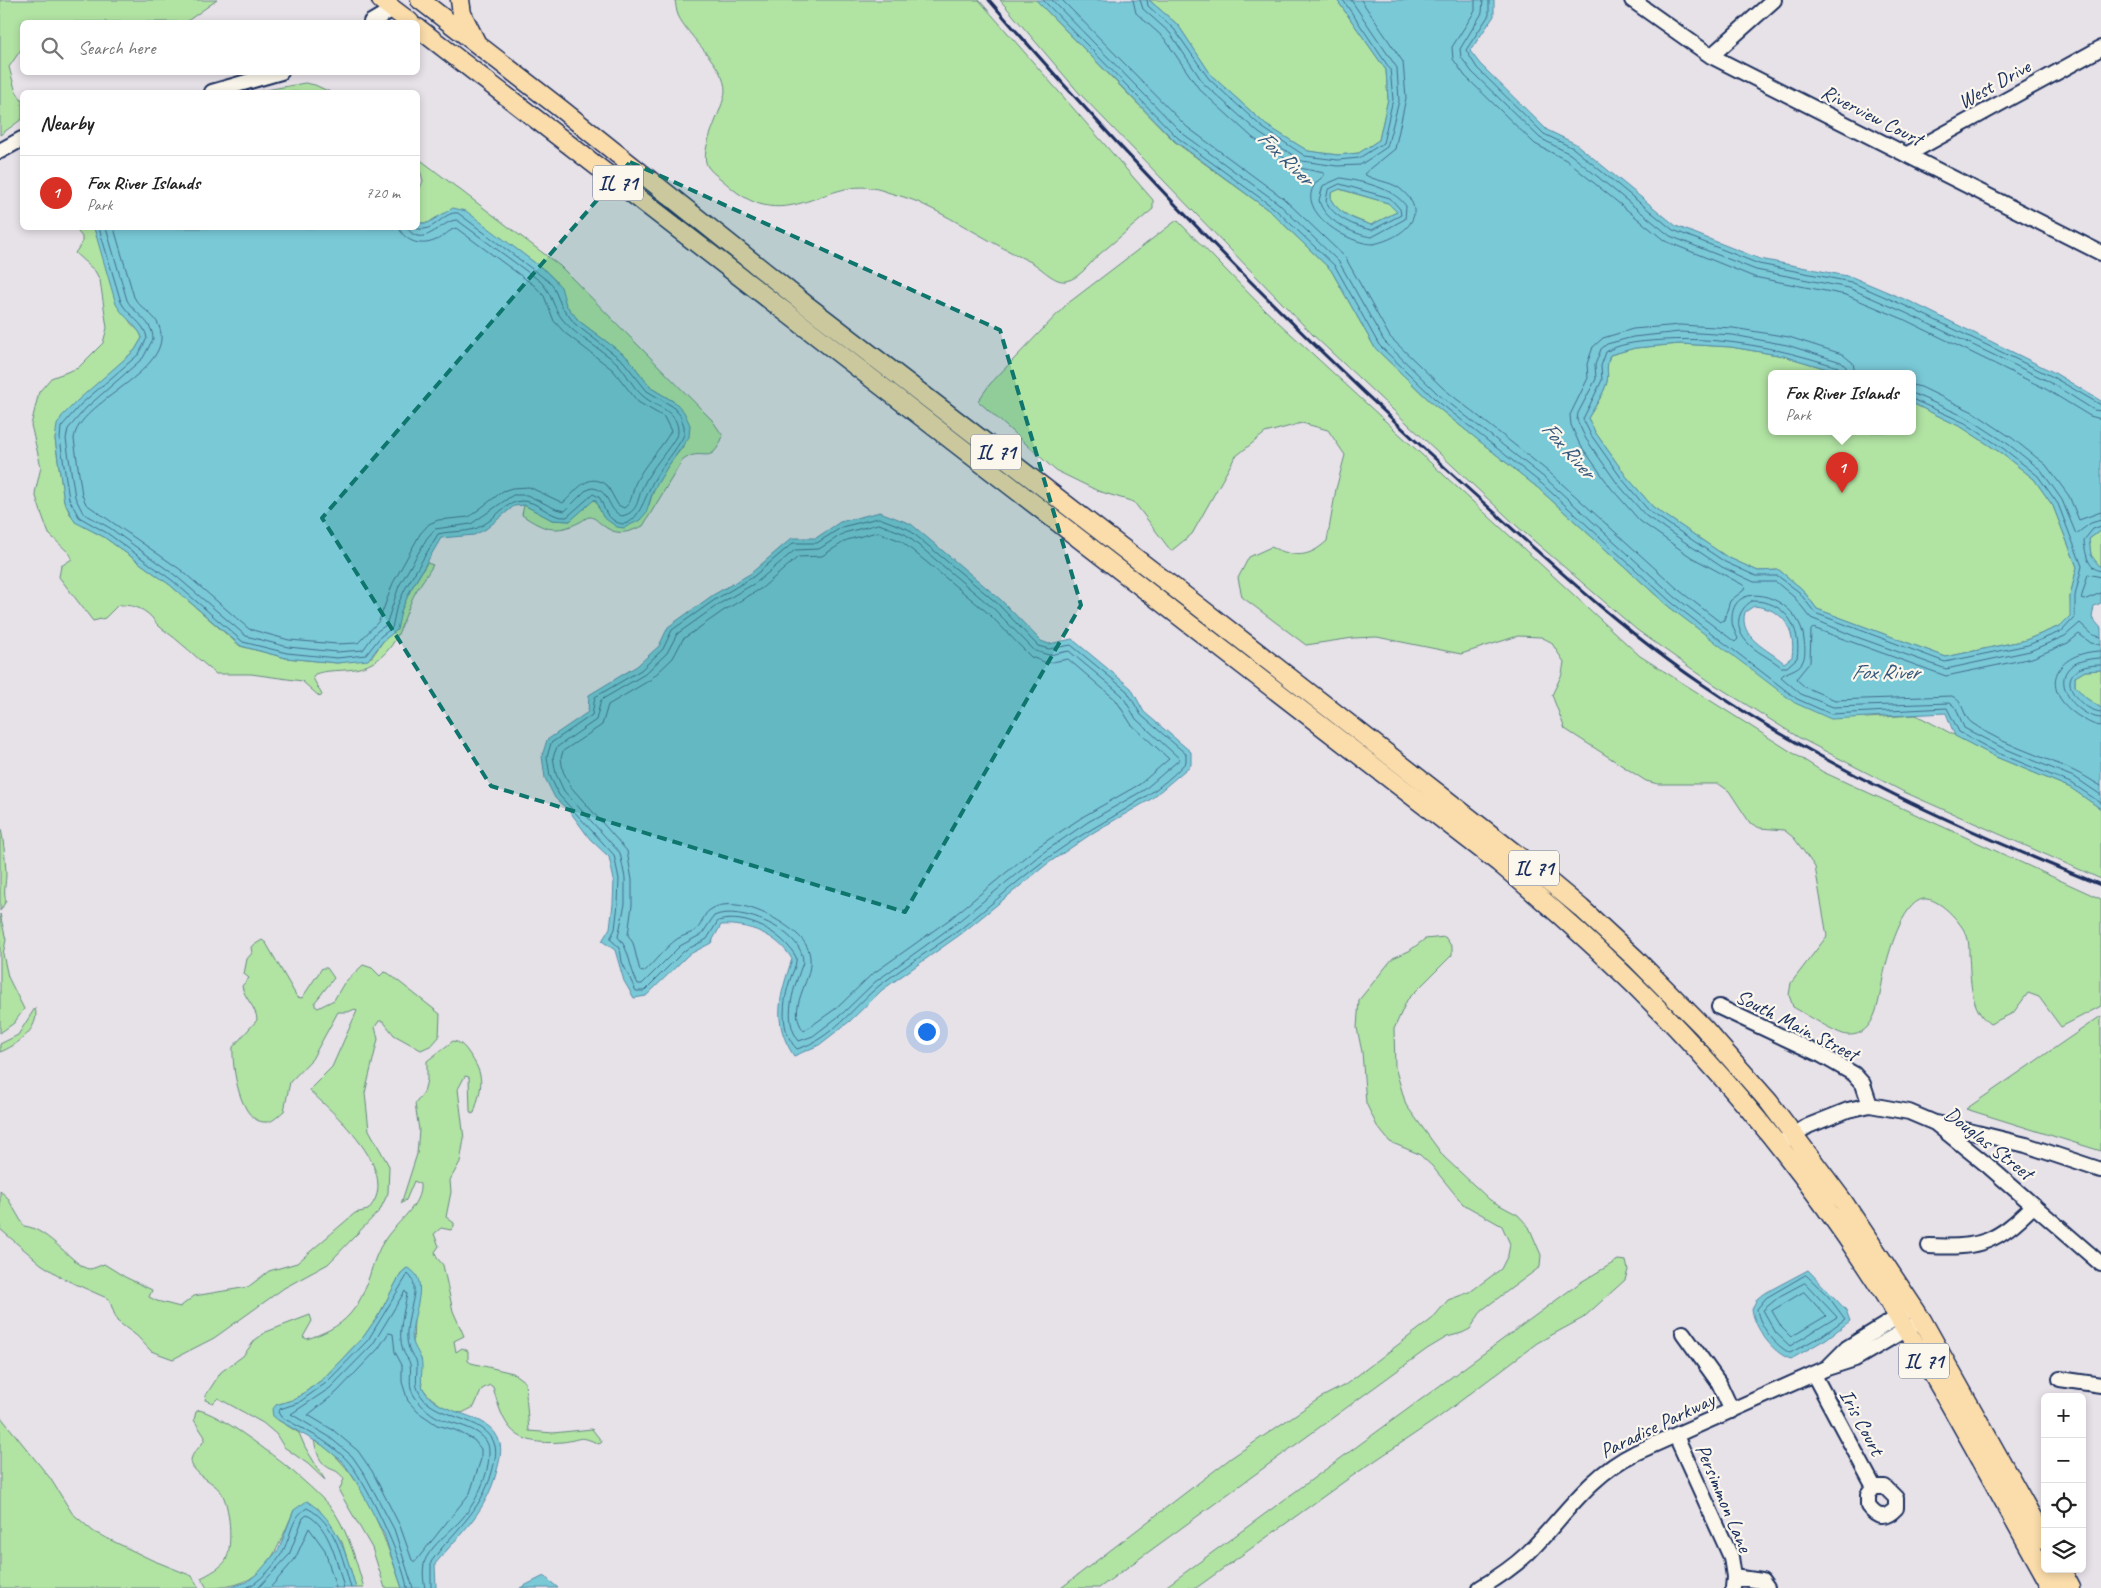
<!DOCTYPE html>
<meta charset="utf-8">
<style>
:root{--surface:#fff;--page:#f2f2f2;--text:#222;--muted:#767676;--line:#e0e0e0;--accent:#d93025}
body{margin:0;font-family:Caveat,sans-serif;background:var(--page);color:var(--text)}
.controls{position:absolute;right:15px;bottom:15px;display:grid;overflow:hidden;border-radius:8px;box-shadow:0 2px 8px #0003}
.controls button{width:45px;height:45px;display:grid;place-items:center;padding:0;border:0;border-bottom:1px solid var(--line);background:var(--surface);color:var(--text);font:25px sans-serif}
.you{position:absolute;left:926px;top:1031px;width:18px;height:18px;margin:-12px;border:4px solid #fff;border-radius:50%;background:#1a73e8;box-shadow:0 0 0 8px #1a73e833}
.badge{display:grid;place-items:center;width:32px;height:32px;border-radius:50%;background:var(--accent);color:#fff;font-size:16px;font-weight:700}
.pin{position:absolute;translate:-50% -41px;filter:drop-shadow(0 1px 2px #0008)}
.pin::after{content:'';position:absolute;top:26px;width:18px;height:15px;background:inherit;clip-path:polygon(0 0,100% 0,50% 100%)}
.popup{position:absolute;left:1768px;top:370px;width:148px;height:65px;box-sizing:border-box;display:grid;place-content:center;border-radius:8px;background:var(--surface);filter:drop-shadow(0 1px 4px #0005);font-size:16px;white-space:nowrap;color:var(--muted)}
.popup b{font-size:19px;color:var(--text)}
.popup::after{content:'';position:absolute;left:50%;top:100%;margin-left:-10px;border:10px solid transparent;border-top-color:var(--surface)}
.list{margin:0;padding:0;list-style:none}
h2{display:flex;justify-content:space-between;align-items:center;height:65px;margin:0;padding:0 20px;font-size:21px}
h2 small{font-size:16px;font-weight:400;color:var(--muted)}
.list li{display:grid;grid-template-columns:32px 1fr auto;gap:15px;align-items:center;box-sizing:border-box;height:75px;padding:0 20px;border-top:1px solid var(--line)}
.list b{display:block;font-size:19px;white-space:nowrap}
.list p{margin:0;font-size:16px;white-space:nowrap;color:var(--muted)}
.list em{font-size:16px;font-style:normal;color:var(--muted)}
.icon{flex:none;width:28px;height:28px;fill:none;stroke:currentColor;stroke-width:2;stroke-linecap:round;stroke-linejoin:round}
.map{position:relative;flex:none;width:2101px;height:1588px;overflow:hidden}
.search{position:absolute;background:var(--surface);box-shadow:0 2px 8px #0003;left:20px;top:20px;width:400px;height:55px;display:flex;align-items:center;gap:12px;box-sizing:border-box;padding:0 18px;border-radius:8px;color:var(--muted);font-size:19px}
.panel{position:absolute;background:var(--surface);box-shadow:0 2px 8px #0003;left:20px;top:90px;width:400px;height:140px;border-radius:8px}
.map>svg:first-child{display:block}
.green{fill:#b1e3a3;stroke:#668980}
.water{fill:#7ac9d7;stroke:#548ba7;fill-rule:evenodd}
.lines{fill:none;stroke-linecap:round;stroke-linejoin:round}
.shore{stroke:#416d8e;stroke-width:1}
.minor-casing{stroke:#1b2f5e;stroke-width:18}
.major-casing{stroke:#1b2f5e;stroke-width:21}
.minor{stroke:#fbf7ec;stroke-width:14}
.major{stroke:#fbddab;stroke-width:18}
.rail{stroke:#1b2f5e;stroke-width:3}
.marked{fill:#0f766e;fill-opacity:0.2;stroke:#0f766e;stroke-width:4;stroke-dasharray:10 6;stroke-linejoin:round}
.labels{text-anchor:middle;stroke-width:4.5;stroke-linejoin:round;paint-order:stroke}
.shield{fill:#fbf7ec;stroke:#5e6b89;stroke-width:1}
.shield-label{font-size:20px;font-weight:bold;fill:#1b2f5e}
.street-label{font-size:21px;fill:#1b2f5e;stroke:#fbf7ec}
.water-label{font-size:22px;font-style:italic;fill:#33567c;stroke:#fbf7ec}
</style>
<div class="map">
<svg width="2101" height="1588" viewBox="0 0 2101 1588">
<rect width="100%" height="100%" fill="#e7e1e8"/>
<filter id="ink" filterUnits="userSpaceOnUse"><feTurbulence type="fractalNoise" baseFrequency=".02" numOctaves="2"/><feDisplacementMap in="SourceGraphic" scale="10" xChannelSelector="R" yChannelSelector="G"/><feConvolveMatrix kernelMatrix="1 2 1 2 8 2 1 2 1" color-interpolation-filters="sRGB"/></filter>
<g filter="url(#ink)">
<path class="green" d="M 0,0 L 217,0 L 186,22 L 22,22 L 22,48 L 9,67 L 15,89 L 22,101 L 22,119 L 0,135 Z
M 675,0 L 979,0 L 1153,200 L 1153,209 C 1136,224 1118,238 1101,253 C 1090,262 1081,278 1066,281 C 1054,283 1041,267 1031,262 C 994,245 960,222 924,205 C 911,198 895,195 881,190 C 827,173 788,239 728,185 C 722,179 713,174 708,167 C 697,151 724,109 725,91 C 726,67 688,37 678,15 C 676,10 676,5 675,0 Z
M 1000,0 L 1036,0 L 1175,142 L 1271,212 L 1331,270 L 1375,348 L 1432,403 L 1538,488 L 1668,606 L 1723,647 L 1866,718 L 1916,715 L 1996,757 L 2071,788 L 2101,809 L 2101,879 L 1904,792 L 1798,737 L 1712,683 L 1637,630 L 1518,527 L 1313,335 L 1080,94 Z
M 1149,0 L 1337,0 L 1386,70 L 1388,99 L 1379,140 L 1359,153 L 1338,155 L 1308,151 L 1266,125 L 1212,76 L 1178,25 Z
M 305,83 L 315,85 L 330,92 L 255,92 Z
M 418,158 L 560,266 L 712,420 L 723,436 C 710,470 703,444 682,461 L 643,526 C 625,534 615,536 600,523 C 596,520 594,517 590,517 C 586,517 584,520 580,522 C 556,534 544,530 522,515 L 524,505 L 552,520 L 570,521 L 592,499 L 597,502 L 598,508 L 649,505 C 655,482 668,465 683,447 L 676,403 L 651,388 L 627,357 L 579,321 L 566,305 L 556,281 L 547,272 L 516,249 L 437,217 L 428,223 L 418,223 L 418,193 L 423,181 L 421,173 L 418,170 Z
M 1339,189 L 1388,203 L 1397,212 L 1371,225 C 1356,219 1340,215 1331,200 L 1331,193 Z
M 1177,220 L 1265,310 L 1640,656 L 1823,772 L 2101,899 L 2101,1006 L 2061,1027 L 2039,997 L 2028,993 L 2013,1013 L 1990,1024 C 1969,1009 1971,979 1969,955 C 1969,949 1969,941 1967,936 C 1961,922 1939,897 1923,899 C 1902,903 1888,955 1884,973 C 1879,995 1878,1037 1847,1035 C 1837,1034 1804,1013 1793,1007 L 1789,995 L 1791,983 L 1827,936 L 1815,867 L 1794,838 L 1784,830 L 1760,828 L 1750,823 L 1729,791 L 1719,784 L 1658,784 L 1646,781 L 1565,729 L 1552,695 L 1562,674 L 1564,662 L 1551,642 L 1541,637 L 1518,636 L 1461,654 L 1377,637 L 1353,638 L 1306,645 L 1242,597 L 1238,578 L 1249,557 L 1271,547 C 1295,557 1307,559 1327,541 L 1336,489 L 1345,455 L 1328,430 L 1302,423 L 1265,433 L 1235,457 L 1192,534 L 1171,551 L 1134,502 L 1098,491 L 1055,470 L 978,401 L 990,384 L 1067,304 Z
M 75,228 L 94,228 C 104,259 114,290 129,320 C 132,327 140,329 142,338 L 135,350 L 62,416 L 55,439 L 64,501 L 70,514 L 83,526 L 104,537 L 170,585 L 240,646 L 286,658 L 337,663 L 372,657 L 384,640 L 396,630 L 401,611 L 410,591 L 427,563 L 433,565 C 427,576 418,586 413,597 C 401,624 397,652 368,665 C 351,673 332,668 315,674 L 313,678 L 322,695 L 320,697 L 302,681 L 251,674 L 216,674 C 197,658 180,641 160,627 C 155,623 153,617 147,613 C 138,606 129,605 118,605 L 105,618 L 93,621 L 59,577 L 61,566 L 72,559 L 70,554 L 49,534 L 41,512 L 35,493 L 41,467 L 31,425 L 39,392 L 51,378 L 78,368 L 103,343 L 107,328 L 100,280 L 95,271 L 75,253 L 82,243 L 82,237 Z
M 1680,344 L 1731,347 L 1784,356 L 1844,374 L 1772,374 L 1772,432 L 1912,432 L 1912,403 L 1963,428 L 2001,453 L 2034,479 L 2053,506 L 2077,567 L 2070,596 L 2071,616 L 2060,626 L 2026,640 L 1946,657 L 1817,609 L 1802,589 L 1779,570 L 1758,571 L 1727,557 L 1653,507 L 1626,476 L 1595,432 L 1588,418 C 1595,407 1603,395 1607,382 C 1609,371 1605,369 1610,355 L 1635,348 Z
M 2101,530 L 2101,568 L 2091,555 L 2089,539 Z
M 2101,670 L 2101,708 L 2086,698 L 2075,687 L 2075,677 L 2085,671 Z
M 0,825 C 4,841 5,857 6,873 C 6,884 3,891 6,901 L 0,911 Z
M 0,914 L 6,940 L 3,954 L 8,977 L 24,1009 L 14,1023 L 0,1033 Z
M 1445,937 L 1452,947 L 1452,955 L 1407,1000 L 1394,1029 L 1395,1067 L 1406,1105 L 1444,1157 L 1490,1200 L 1518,1215 L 1529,1227 L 1541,1255 L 1540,1267 L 1482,1310 L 1470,1329 L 1462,1333 L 1447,1337 L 1427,1349 L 1099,1588 L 1061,1588 L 1231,1458 L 1320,1398 L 1345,1385 L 1432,1319 L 1448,1300 L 1470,1292 L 1501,1269 L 1508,1255 L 1510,1244 L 1502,1226 L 1463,1204 L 1432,1166 L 1419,1154 L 1390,1142 L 1377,1126 L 1366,1103 L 1362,1052 L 1357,1028 L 1359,1000 L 1393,958 L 1409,951 L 1425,939 Z
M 262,940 L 266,943 L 297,997 L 302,998 L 322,968 L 327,968 L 334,978 L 315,1002 L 315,1006 L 318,1008 L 334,1000 L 344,983 L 363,965 L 372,968 L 380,976 L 384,972 L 388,973 L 440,1014 L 439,1037 L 432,1045 L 421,1050 L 394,1035 L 383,1021 L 379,1021 L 375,1027 L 378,1039 L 365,1093 L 369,1130 L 389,1166 L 388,1193 L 380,1210 L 328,1264 L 284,1288 L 214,1338 L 173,1359 L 151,1351 L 137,1336 L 117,1321 L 109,1299 L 64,1279 L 41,1264 L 0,1229 L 0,1191 L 7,1197 L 24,1226 C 48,1228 76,1268 89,1269 C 93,1269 99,1266 104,1264 L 125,1277 L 152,1290 L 149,1297 L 157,1301 L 180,1307 L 194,1296 L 248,1287 L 269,1271 L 297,1263 L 355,1213 L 368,1210 C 371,1206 375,1201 376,1197 C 389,1161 333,1112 310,1091 L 312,1087 L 332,1067 L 357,1011 L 355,1009 L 348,1012 L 338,1012 L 312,1059 L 290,1082 L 284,1111 C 280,1114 274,1121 268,1122 C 239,1126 232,1065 233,1047 L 257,1020 C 257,1008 244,998 242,986 L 249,978 L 244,974 L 247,959 L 252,953 L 251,947 Z
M 35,1008 C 41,1028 16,1046 0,1052 L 0,1044 L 18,1035 Z
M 2101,1016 L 2101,1151 L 1966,1109 Z
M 453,1041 C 460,1042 464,1046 468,1052 C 486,1077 482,1085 474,1113 L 472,1114 L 470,1111 L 469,1077 L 465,1076 L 458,1089 L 464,1139 L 460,1162 L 450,1180 L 451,1192 L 446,1217 L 454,1223 L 454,1226 L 451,1230 L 441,1228 L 434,1234 L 439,1246 L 435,1252 L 437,1258 L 443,1265 L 453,1311 L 464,1336 L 454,1341 L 456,1352 L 462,1348 L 468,1351 L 468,1361 L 471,1363 L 513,1373 L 525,1382 L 529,1431 L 553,1433 L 592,1429 L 602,1442 L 599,1444 C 578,1434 582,1440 562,1442 C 514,1446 504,1429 493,1387 L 490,1385 L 482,1389 L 474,1407 L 462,1413 L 447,1410 L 430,1397 L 423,1389 L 420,1378 L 421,1359 L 413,1347 L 414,1318 L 407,1268 L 401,1273 L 380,1313 L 364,1336 L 323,1379 L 295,1399 L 276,1405 L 278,1420 L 299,1433 L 305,1447 L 325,1480 L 308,1464 L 284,1447 L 276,1434 L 263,1423 L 218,1398 L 213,1403 L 205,1400 L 206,1395 L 221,1372 L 243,1356 L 255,1340 L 266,1332 L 310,1315 L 312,1321 L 303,1337 L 307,1339 C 322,1334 339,1327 350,1314 C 370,1293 369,1261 386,1238 C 397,1222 422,1205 420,1184 L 414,1181 L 406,1200 L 401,1204 L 417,1154 L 419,1130 L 415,1104 L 424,1092 L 427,1080 L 427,1061 Z
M 1618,1260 L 1626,1261 L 1628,1270 L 1625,1280 L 1583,1318 L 1537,1343 L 1438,1418 L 1345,1481 L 1196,1588 L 1164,1588 L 1581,1282 Z
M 199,1410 C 228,1416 318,1488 335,1513 C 350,1537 356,1561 364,1588 L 356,1588 L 342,1542 L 318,1508 L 294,1510 C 274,1557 265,1588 207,1588 L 201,1578 C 209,1574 222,1567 226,1560 C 233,1545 230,1505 221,1492 C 213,1481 196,1476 191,1463 C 190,1451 203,1448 205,1437 L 194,1420 L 196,1412 Z
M 0,1416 L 50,1478 L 72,1513 L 94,1532 L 152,1560 L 192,1576 L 199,1588 L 0,1588 Z
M 314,1440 C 362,1466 385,1539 402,1588 L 385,1588 L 372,1548 L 339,1491 L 344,1479 C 336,1468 334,1472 326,1466 C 318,1460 316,1449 314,1440 Z"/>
<path class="water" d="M 1036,0 L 1149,0 L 1178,25 L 1212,76 L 1266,125 L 1308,151 L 1338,155 L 1359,153 L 1379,140 L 1388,99 L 1386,70 L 1337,0 L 1494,0 L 1494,16 L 1470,51 L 1480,64 L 1547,130 L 1576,144 L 1676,226 L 1760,259 L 1852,277 L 1911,302 L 2053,372 L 2101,401 L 2101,530 L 2089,539 L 2091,555 L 2101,568 L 2101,603 L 2094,606 L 2092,618 L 2101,628 L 2101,670 L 2085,671 L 2075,677 L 2075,686 L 2086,698 L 2101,708 L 2101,809 L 2071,788 L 1996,757 L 1955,736 L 1946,713 L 1831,719 L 1795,703 L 1668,606 L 1538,488 L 1432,403 L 1375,348 L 1331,270 L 1271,212 L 1175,141 ZM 1340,189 L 1388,203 L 1397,212 L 1371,225 C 1356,220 1340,215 1331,200 L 1331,193 ZM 1680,344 L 1731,347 L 1784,356 L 1844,374 L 1912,374 L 1912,403 L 1963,428 L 2001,453 L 2034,479 L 2053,506 L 2077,567 L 2070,596 L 2070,616 L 2060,626 L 2026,640 L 1946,657 L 1817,609 L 1802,589 L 1779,570 L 1758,571 L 1727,557 L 1653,507 L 1626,476 L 1595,432 L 1588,418 C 1595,406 1603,395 1607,382 C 1609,371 1605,369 1610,355 L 1635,348 ZM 1754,606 C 1783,609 1796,628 1792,657 L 1784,663 C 1768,649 1738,638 1745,612 Z
M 453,208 L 466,211 L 547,272 L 561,287 L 566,305 L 579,321 L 627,357 L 651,388 L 676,403 L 684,412 L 690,425 L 689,437 L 668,466 L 653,491 L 646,513 L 640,520 L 624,528 L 617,527 L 603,517 L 595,499 L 570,521 L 552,520 L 524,505 L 514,506 L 486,529 L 474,535 L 441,538 L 410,591 L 401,611 L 397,630 L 384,640 L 368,660 L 337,663 L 286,658 L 241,646 L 170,585 L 104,537 L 75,522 L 64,501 L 55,439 L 57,425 L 62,416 L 78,400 L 135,350 L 142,338 C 140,328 123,317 116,304 L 94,228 L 418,228 L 418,223 L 428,223 Z
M 880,512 L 911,524 L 1001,600 L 1041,641 L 1049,644 L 1072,639 L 1131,688 L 1144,712 L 1191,752 L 1191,765 L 1151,799 L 1094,832 L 1047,864 L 961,934 L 882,990 L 850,1021 L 819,1045 L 794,1056 C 771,1021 780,996 792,959 C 778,935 748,923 721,925 L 711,943 L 688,955 L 646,996 L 634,998 L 624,981 L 615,950 L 602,941 L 610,928 L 613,904 L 614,880 L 609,857 L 590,839 L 571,813 L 555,798 L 545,778 L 542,756 L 547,740 L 588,712 L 589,695 L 637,666 L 659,646 L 668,627 L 713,595 L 750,574 L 792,538 L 816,538 L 840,522 Z
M 407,1268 C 432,1277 412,1316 412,1334 C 412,1345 417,1349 421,1359 C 424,1368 419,1379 423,1388 C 436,1418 492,1409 500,1444 C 502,1452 499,1463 497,1470 C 486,1513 462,1531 435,1564 L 436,1588 L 402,1588 L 384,1534 L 356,1481 L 343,1462 L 322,1445 L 278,1420 L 273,1416 L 272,1410 L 276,1405 L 296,1399 L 323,1379 L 364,1336 L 380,1313 L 401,1273 Z
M 1808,1270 L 1846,1310 L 1850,1321 L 1826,1339 L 1791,1359 C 1773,1354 1754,1327 1752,1309 L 1757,1299 L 1763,1294 Z
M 307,1501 C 338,1521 346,1554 356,1588 L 229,1588 L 247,1582 L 259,1572 L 279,1549 L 294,1510 Z
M 544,1576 L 558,1588 L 520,1588 Z"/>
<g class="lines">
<path class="shore" d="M 1043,0 L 1178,138 L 1274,208 L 1335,266 L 1379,345 L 1435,399 L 1542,484 L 1671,602 L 1797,699 L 1831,714 L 1947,708 L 1959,732 L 1998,753 L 2073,784 L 2101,803
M 1052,0 L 1182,133 L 1278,203 L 1339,262 L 1384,341 L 1439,395 L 1546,479 L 1675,597 L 1735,642 L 1738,639 C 1736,633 1732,627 1732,621 C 1730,575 1801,596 1804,640 C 1805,647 1806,656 1802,663 C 1797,671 1785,671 1781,677 L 1801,694 L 1833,707 L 1950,703 L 1956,708 L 1964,728 L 2001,747 L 2076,778 L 2101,795
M 1062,0 L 1187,127 L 1283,198 L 1345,257 L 1390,337 L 1444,389 L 1550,473 L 1680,591 L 1720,622 L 1724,620 L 1730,601 L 1744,590 L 1745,586 L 1691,557 L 1640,521 L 1611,488 L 1579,443 L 1571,425 L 1570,415 L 1588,378 L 1587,364 L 1593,347 L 1603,338 L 1633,329 L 1680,325 L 1733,328 L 1789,337 L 1842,354 L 1853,363 L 1855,374
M 1133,0 L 1136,13 L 1164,38 L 1199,89 L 1253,138 L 1300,168 L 1324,173 L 1324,176 C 1284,203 1345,244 1373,244 C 1403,238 1433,214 1399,188 C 1389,181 1374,181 1364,174 L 1395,149 L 1406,98 L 1403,62 L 1361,0
M 1140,0 L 1143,9 L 1170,33 L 1204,84 L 1259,133 L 1302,161 L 1337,166 L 1360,165 L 1387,147 L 1399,101 L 1397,68 L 1351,0
M 1147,0 L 1148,6 L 1174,29 L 1209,79 L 1263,128 L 1305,156 L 1338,160 L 1359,158 L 1383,143 L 1393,99 L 1390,69 L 1343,0
M 1475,0 L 1475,11 L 1452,47 L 1453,59 L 1465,76 L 1535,144 L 1566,160 L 1665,241 L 1754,277 L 1846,295 L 1903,319 L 2044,388 L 2090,416 L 2101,419
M 1483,0 L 1482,13 L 1460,49 L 1461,57 L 1472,72 L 1540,138 L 1570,154 L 1670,236 L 1756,270 L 1849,288 L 1906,313 L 2048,381 L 2094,410 L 2101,411
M 1489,0 L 1489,15 L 1466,50 L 1477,68 L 1544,134 L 1573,148 L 1673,230 L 1759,264 L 1851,282 L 1908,307 L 2051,376 L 2101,405
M 1341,178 C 1363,182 1392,187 1406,206 L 1405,219 L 1372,237 C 1354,235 1323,220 1319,200 L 1323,186 Z
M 1340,184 L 1390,198 L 1400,209 L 1401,215 L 1372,230 C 1355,227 1333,217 1326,201 L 1328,190 Z
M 99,228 L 121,302 C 128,316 145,323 147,338 L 139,354 L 81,404 L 61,427 L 60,439 L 69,499 L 79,517 L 107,533 L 173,581 L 243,642 L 287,653 L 337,658 L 366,655 L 381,636 L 392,628 L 396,609 L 405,589 L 438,534 C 453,530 469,534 483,525 C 496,518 505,502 521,501 C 538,500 550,519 567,517 L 593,494 L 599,497 C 603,502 603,509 607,514 C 634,545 645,494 654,480 C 663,464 676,451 684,435 L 684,426 L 680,415 L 672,406 L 647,391 L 623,361 L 575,324 L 562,307 L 552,284 L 458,213 C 442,211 434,235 415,228
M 106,228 L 127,300 C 135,315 153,321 153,339 L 143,358 L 86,408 L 68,429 L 66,439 L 75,497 L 83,513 L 110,528 L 176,576 L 246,636 L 288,647 L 337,652 L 363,650 L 376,632 L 386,625 L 399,586 L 427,538 L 435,529 L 471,524 L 513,495 L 527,495 L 556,509 L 565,511 L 585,491 L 592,488 C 610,489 607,511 622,516 C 639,512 637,499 643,486 C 652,466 668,452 678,433 C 679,411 657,408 643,396 C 632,387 627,373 617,363 C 600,348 578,338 563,320 C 552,307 553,294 540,281 L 457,220 C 441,220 423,251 407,228
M 114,228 L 134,297 C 140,309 154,313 159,326 C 177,371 77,401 74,439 L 82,495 L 86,504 L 181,570 L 249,629 L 289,640 L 337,644 L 358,643 L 379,621 L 393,583 L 420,534 L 429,524 L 438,520 L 469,517 L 503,491 L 512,488 L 529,487 L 563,503 C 577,491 587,471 607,485 L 618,505 L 624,508 C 632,503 632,493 635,484 C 644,464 661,449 671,431 L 664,417 L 638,402 L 613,370 L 565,333 L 554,321 L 544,296 L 535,286 L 456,228 C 449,230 444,237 436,240 C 422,247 405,242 399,228
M 1842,374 L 1838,367 C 1775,347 1717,335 1650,341 C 1637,342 1618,344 1606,352 L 1601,366 L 1602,380 L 1583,419 L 1591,435 L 1622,479 L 1649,511 L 1725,562 L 1756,576 L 1778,576 L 1799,592 L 1815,613 L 1945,662 L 2028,645 L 2062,631 L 2075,617 L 2075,596 L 2082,566 L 2058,504 L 2038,476 L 2004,449 L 1965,423 L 1912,399
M 1848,374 L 1846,367 L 1841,362 L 1787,345 L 1733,335 L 1680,332 L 1633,337 L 1607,344 L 1601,349 L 1595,365 L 1596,379 L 1578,413 L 1577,420 L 1586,439 L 1617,483 L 1646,516 L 1722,567 L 1754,582 L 1776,582 L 1794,597 L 1811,618 L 1854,636 L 1946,669 L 2030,651 L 2065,636 L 2080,623 L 2093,635 L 2101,637
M 1912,385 L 1921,387 L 1973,412 L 2012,438 L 2046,465 L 2069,496 L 2079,520 L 2101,512
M 1912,393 L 1968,418 L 2008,444 L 2041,470 L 2062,500 L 2076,534 L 2091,523 L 2101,520
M 879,518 L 908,529 L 997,603 L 1038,646 L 1049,649 L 1071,645 L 1127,691 L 1141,715 L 1186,754 L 1186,762 C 1154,799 1102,820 1062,848 C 1025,873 993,904 958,931 C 932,949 905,966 880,985 C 853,1007 832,1039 797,1049 C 779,1031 783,1001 790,980 C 792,973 797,965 796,957 C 783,933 746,913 718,921 L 707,939 L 684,951 L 644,991 L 636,991 L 622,962 L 620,948 L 610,939 L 615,929 L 618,904 L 619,879 L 614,855 L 559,795 L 550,776 L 547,757 L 551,743 L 592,715 L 595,697 L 641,670 L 663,649 L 672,630 L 716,599 L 753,577 L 793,543 L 817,543 L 842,527 Z
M 879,524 L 905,534 L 993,608 L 1035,651 L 1049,655 L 1069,651 L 1122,695 L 1136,719 L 1180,759 L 1144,790 L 1088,822 L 1041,854 L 954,925 L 875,982 L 843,1013 L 813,1036 L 799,1041 C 781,1018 795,986 803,962 C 804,931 739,904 714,916 L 702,934 L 680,946 L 642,984 L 638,984 C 629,968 630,949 618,937 L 625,904 L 625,878 L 620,853 L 564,791 L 556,774 L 553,757 L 557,747 L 596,720 L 601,700 L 645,674 L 667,653 L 677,634 L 719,604 L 757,582 L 795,550 L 819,549 L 844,533 Z
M 2101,526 L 2093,529 L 2084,540 C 2085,551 2087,569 2101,571
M 878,532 L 901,541 L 988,613 L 1031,657 L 1047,663 L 1068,659 L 1116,700 L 1131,724 L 1169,759 L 1140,784 L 1084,816 L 1036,848 L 950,919 L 871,975 L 838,1007 L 804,1031 C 785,1008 813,981 810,958 C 809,941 794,931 782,923 C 765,912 730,896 710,910 C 703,914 703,923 697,929 C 692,934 683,935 677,939 C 665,948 655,961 644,972 L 640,971 L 633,943 L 628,935 L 632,905 L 632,880 L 627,851 L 571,787 L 563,771 L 561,758 L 563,751 L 602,725 L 608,705 L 650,680 L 673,658 L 683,639 L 723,611 L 762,588 L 798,557 L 822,556 L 847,540 Z
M 2101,577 L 2088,574 L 2081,599 L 2084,600 L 2101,593
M 1752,601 C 1785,600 1802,628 1797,658 L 1787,667 L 1781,667 C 1771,658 1755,652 1746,641 C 1734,627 1737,610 1752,601 Z
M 2101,645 L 2091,643 L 2079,634 L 2068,643 L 2032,658 L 1946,676 L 1813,628 L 1811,630 L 1810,662 L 1796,679 L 1805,687 L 1835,700 L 1952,696 C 1965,702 1962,716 1972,723 C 2010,751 2061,759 2101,786
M 2101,651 C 2054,652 2037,690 2080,717 C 2087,721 2092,725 2101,726
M 2101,658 C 2036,660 2069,716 2101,718
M 2101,665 C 2047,665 2074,709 2101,712
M 1806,1275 L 1828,1296 L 1845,1319 L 1823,1335 L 1790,1353 C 1776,1346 1759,1326 1757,1309 L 1766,1298 Z
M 1805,1283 L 1837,1317 L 1790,1346 L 1776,1333 L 1763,1310 L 1780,1296 Z
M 1804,1292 L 1826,1316 L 1791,1337 L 1782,1328 L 1772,1311 Z
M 389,1333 L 393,1334 L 395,1352 L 402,1365 L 402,1382 L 408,1401 L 418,1412 L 437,1425 L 455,1430 L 474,1440 L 481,1449 L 481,1459 L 470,1493 L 415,1562 L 412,1560 L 400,1526 L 372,1471 L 358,1451 L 333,1430 L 308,1415 L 337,1392 L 378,1349 Z
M 245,1588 C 259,1584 278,1562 284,1549 C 291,1535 292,1516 307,1508 C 336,1522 343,1561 351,1588
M 258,1588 L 289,1555 L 303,1518 L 307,1515 C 330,1526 338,1566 344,1588
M 270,1588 L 295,1559 L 309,1528 L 325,1550 L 336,1588
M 407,1588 C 404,1562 364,1476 345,1458 C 327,1440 303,1429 281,1417 L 278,1412 L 280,1409 L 298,1403 L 326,1383 L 368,1340 L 408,1274 C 420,1284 411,1304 409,1317 C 407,1327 405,1341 410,1351 C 411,1354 415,1357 416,1360 C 419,1369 414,1380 418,1390 C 430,1421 488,1414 495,1446 C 497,1454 494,1464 492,1472 C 481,1512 454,1530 431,1562 L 431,1588
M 413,1588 L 394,1529 L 365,1475 L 352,1456 L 328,1436 L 291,1414 L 330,1388 L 373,1344 L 405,1291 L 407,1294 C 404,1312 397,1333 403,1350 C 404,1355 409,1359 410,1364 C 412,1375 407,1386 415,1397 C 421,1406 433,1417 444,1420 C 458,1425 488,1430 489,1450 C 490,1474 476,1504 459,1522 C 448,1533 434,1544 426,1558 C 422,1566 423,1580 425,1588"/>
<defs>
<path id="minor" d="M 1632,0 L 1711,56 L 2101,253
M 371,22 L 393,9
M 1711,56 L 1774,0
M 212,92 L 281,72
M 0,151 L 22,139
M 1906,155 L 2101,48
M 1719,1007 L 1821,1055 L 1854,1074 L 1863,1084 L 1870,1105
M 1936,1123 L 2026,1145 L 2101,1170
M 1779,1144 L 1808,1126 L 1848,1110 L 1870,1105 L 1909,1112 L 1935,1123 L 1987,1165 L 2101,1264
M 1929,1246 C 1981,1249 1997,1242 2034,1205
M 1683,1333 L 1719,1383 L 1732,1411
M 1829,1366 L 1847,1348 L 1914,1307
M 1814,1375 L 1874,1487
M 2060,1379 L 2101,1385
M 1676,1436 L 1731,1557 L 1734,1577 L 1733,1588
M 1874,1487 L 1885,1487 L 1896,1498 L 1896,1508 C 1885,1520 1877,1518 1868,1506 L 1868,1495 Z
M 1734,1577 L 1762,1581 L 1767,1588
M 1480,1588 C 1497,1578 1513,1567 1527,1554 C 1563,1518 1588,1476 1635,1453 L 1827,1368 L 1855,1359 L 1922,1320"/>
<path id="major" d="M 381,0 L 410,22
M 420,0 L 561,109 L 805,304 L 1198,606 L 1521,858 L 1581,908 L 1636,959 L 1704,1028 L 1769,1102 L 1843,1201 L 1922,1320 L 2045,1540
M 460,0 L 462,14 L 476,42
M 418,28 L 1499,863 C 1644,983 1764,1111 1867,1268 C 1935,1371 1992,1481 2052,1588
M 2061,1569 L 2071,1588"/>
</defs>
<use href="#minor" class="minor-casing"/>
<use href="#major" class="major-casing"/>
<use href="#minor" class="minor"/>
<use href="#major" class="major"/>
<path class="rail" d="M 989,0 C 1137,171 1296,333 1464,485 C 1541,554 1616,626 1702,684 C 1825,768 1963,830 2101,885"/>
</g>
</g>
<path class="marked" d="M 630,162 L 1000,330 L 1081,605 L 905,912 L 491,786 L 322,518 Z"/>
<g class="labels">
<g class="shield">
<rect x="593" y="165.5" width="50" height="35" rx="4"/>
<rect x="971" y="434.5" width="50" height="35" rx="4"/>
<rect x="1509" y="850.5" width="50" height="35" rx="4"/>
<rect x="1899" y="1343.5" width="50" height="35" rx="4"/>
</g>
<g class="shield-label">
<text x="618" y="190">IL 71</text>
<text x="996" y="459">IL 71</text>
<text x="1534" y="875">IL 71</text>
<text x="1924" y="1368">IL 71</text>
</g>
<g class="street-label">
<text transform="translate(1994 84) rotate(-29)" y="7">West Drive</text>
<text transform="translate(1872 115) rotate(27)" y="7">Riverview Court</text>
<text transform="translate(1797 1025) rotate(27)" y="7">South Main Street</text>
<text transform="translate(1989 1143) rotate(38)" y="7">Douglas Street</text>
<text transform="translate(1862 1422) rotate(62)" y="7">Iris Court</text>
<text transform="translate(1657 1425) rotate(-26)" y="7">Paradise Parkway</text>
<text transform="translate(1724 1498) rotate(67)" y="7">Persimmon Lane</text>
</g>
<g class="water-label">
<text transform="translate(1286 157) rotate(44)" y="8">Fox River</text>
<text transform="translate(1569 449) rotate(48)" y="8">Fox River</text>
<text x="1885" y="679">Fox River</text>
</g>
</g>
</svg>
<div class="controls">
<button>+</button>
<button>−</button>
<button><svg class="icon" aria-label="locate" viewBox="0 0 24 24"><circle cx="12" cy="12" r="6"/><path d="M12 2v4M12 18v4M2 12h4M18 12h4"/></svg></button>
<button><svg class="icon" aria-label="layers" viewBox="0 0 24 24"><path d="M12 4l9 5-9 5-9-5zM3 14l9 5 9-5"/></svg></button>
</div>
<div class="you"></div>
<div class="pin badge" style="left:1842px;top:493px">1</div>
<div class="popup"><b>Fox River Islands</b>Park</div>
<div class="search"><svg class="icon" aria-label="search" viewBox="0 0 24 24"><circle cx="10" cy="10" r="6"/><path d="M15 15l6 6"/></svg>Search here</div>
<section class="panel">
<h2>Nearby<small></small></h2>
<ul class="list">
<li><span class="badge">1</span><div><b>Fox River Islands</b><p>Park</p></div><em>720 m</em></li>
</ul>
</section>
</div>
